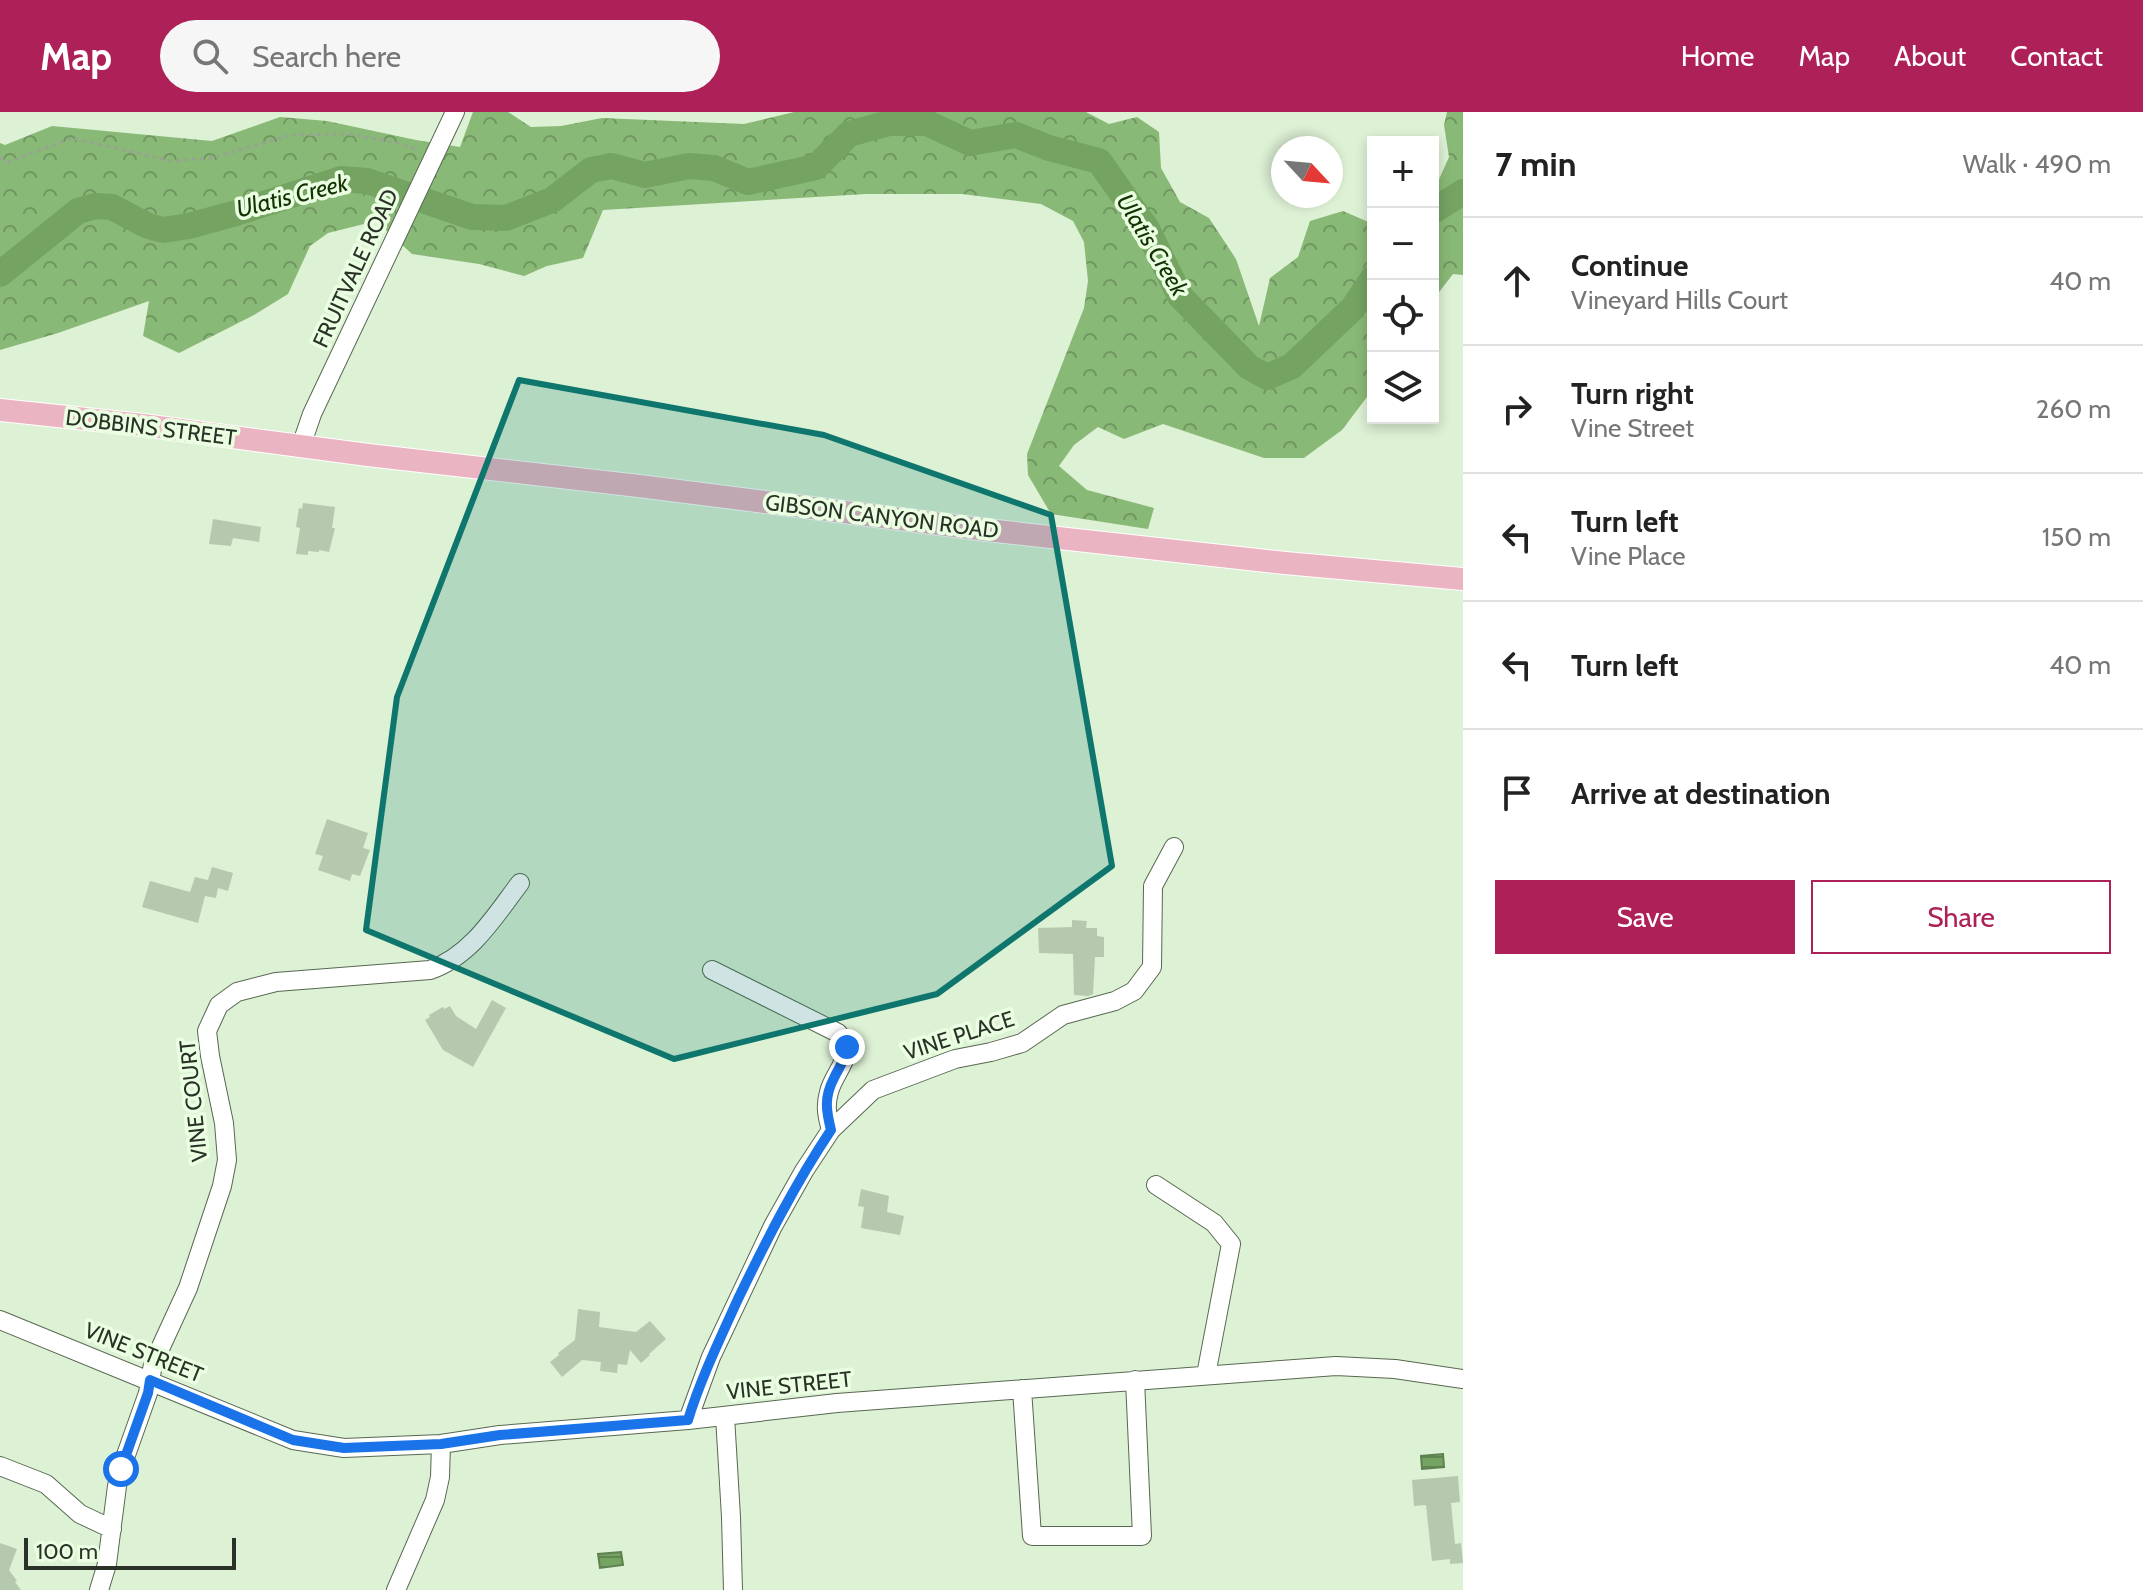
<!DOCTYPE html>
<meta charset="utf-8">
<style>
:root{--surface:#fff;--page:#f6f6f6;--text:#222;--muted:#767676;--line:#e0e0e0;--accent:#ae2058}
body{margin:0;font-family:Cabin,sans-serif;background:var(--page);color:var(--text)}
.controls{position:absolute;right:24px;top:24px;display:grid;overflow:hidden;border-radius:0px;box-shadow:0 4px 12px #0003}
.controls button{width:72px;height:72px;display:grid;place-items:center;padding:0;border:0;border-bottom:2px solid var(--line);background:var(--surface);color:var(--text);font:40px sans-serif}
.compass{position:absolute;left:1271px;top:24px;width:72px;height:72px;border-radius:50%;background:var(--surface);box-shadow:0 4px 12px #0003;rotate:116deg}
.scale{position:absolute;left:24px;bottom:20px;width:212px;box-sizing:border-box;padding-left:8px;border:4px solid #2a3227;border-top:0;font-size:22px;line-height:28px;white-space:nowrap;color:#2a3227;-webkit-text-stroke:6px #eaffe2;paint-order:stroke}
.stop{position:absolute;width:24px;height:24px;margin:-18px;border:6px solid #1a73e8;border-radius:50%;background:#fff}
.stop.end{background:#1a73e8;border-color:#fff;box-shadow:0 2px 8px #0008}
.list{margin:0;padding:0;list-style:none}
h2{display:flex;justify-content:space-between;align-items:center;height:104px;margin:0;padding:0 32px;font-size:34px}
h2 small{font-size:26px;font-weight:400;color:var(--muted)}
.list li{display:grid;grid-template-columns:52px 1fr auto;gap:24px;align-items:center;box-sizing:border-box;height:128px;padding:0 32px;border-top:2px solid var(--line)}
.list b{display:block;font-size:30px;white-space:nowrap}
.list p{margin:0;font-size:26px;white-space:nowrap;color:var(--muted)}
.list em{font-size:26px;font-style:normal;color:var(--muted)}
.actions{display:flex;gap:16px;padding:24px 32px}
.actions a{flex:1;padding:18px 0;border:2px solid var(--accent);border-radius:0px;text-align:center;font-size:28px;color:var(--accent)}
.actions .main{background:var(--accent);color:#fff}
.icon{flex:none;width:44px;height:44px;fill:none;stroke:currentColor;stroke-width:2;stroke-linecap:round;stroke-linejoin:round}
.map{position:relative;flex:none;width:1463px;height:1478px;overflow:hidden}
header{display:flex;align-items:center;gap:48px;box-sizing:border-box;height:112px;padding:0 40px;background:var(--accent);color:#fff}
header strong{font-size:38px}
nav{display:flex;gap:44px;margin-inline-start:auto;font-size:28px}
.search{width:560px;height:72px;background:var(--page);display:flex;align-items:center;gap:20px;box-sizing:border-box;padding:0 28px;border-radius:44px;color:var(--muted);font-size:30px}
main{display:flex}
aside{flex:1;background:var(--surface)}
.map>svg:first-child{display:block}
.forest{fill:url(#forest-crowns)}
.water{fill:url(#water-rules);stroke:#5e8150;stroke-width:2}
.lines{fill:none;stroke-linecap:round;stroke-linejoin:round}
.river{stroke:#74a362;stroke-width:26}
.building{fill:#b5c9ae}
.minor-casing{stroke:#576850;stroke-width:20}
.major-casing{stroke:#fff;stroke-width:24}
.path{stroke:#96a590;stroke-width:3;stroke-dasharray:4 4;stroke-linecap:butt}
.minor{stroke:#fff;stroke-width:18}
.major{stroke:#ebb4c2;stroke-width:22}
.route{stroke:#1a73e8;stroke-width:10}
.marked{fill:#0f766e;fill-opacity:0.2;stroke:#0f766e;stroke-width:6;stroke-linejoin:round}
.labels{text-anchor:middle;stroke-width:7;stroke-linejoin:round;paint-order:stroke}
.street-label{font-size:22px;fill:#2a3227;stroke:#eaffe2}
.water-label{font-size:24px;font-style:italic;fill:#133203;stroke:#eaffe2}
</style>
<header>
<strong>Map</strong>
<div class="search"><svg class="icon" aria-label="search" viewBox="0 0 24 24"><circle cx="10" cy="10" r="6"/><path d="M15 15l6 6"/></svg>Search here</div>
<nav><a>Home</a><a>Map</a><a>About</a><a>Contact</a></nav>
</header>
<main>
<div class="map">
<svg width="1463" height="1478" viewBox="0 0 1463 1478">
<defs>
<pattern id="forest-crowns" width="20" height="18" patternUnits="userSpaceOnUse" patternTransform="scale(2)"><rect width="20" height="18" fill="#89b976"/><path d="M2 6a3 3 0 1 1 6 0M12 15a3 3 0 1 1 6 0" fill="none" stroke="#709761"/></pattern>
<pattern id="water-rules" width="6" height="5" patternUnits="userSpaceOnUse" patternTransform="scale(2)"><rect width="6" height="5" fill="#74a362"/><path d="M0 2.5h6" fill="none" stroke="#5f8551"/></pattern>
</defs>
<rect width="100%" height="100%" fill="#ddf1d5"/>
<path class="forest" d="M 473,0 L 508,0 L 531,15 L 561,14 L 602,6 L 744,12 L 794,0 L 1086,0 L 1109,12 L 1137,5 L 1159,20 L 1161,56 L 1180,90 L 1209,106 L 1236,147 L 1259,214 L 1270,166 L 1298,145 L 1310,109 L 1343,99 L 1373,112 L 1373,277 L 1342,318 L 1304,346 L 1264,346 L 1163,312 L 1124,327 L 1098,315 L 1074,333 L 1059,354 L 1087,378 L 1154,396 L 1148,417 L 1051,402 L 1028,363 L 1027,342 L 1084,196 L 1088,169 L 1084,130 L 1073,109 L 1041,92 L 962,82 L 866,82 L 603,98 L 583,146 L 547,154 L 524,164 L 479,152 L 412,142 L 376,109 L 328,121 L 310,134 L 288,182 L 254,203 L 179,241 L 143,224 L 149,189 L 58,221 L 0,238 L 0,31 L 5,33 L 52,14 L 212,29 L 280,5 L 327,9 L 416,28 L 460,35 Z
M 1447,0 L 1463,0 L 1463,163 L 1453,162 L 1433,188 L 1433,81 L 1449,45 L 1444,13 Z"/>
<path class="water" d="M 1443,1342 L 1444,1355 L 1422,1357 L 1421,1344 Z
M 621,1440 L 623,1453 L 600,1456 L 598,1442 Z"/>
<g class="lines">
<path class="river" d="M 1433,99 L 1463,80
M 0,162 L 78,99 L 95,94 L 112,95 L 148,114 L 163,118 L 189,114 L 236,101 L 341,67 L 367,69 L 472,105 L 506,106 L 552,88 L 591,58 L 612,54 L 645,63 L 689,54 L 714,56 L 748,70 L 816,55 L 849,22 L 889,11 L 927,11 L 970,31 L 1016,23 L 1049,36 L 1099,49 L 1147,117 L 1180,184 L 1249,255 L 1267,265 L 1292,254 L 1353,196 L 1373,166"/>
</g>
<path class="building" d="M 303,391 L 335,395 L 332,416 L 335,416 L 329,440 L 319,438 L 319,440 L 308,439 L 308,443 L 296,442 L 300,416 L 296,415 L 299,396 L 302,397 Z
M 213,407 L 261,415 L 259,430 L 233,426 L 231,434 L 209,432 Z
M 327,707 L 368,721 L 363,736 L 370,738 L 360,764 L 352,762 L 350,769 L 318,758 L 323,744 L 315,742 Z
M 212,755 L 233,761 L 228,779 L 218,776 L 216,786 L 205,784 L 198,811 L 142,795 L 150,769 L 190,780 L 195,765 L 208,768 Z
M 1072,808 L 1087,809 L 1086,816 L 1097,816 L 1097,824 L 1104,825 L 1104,845 L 1095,845 L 1093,882 L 1088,884 L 1074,883 L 1073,842 L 1039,841 L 1038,816 L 1072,815 Z
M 492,888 L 506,896 L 473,955 L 443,938 L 425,908 L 430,905 L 429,903 L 443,895 L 444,897 L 450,894 L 456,904 L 476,917 Z
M 861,1077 L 889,1084 L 887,1100 L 904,1104 L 900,1123 L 861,1116 L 864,1095 L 858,1094 Z
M 578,1197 L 600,1200 L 599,1215 L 636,1220 L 650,1209 L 666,1227 L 649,1242 L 650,1243 L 641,1251 L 630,1238 L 627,1253 L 618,1252 L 617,1261 L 600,1259 L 601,1250 L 582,1248 L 562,1265 L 550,1250 L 559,1243 L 558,1241 L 575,1228 Z
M 1458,1364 L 1460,1390 L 1451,1391 L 1455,1432 L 1461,1431 L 1463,1451 L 1450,1452 L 1450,1447 L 1432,1449 L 1426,1393 L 1414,1394 L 1412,1368 Z
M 0,1431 L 17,1437 L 9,1458 L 17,1469 L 15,1470 L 21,1478 L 0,1478 Z"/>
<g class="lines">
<defs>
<path id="minor" d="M 301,334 L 312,302 L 455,0
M 712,858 L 838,921 C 858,943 835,957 829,980 C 825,994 827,1004 831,1018
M 1156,1073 L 1214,1111 L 1231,1132 L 1206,1263
M 0,1208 L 293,1328 L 344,1336 L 441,1332 L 500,1323 L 688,1308 L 837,1291 L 1336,1254 L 1395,1257 L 1463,1267
M 1022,1277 L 1032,1424 L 1142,1424 L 1135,1268
M 725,1304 L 731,1405 L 733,1478
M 688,1308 L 711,1245 L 773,1114 L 804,1059 L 831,1018 L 873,978 L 955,947 L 991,940 L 1022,931 L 1063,903 L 1115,889 L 1134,879 L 1152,855 L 1153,774 L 1174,735
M 0,1354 L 46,1372 L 80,1402 L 112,1417
M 99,1478 L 107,1452 L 117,1374 L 121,1357 L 148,1281 L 153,1252 L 188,1176 L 222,1074 L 227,1048 L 224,1011 L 210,944 L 207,919 L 219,893 L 237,880 L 276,870 L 430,858 C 471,844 495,804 520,771
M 396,1478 L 435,1388 L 440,1365 L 441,1332"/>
<path id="major" d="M 0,298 L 143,313 L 368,343 L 639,374 L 987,418 L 1285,451 L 1463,467"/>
</defs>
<use href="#minor" class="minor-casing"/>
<use href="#major" class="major-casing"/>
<path class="path" d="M 0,46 L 9,50 L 71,26 L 171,49 L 212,46 L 291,23 L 348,22 L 398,31 L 419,38"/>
<use href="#minor" class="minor"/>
<use href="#major" class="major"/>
</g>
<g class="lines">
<path class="route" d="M 121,1357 L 148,1281 L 150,1268 L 293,1328 L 344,1336 L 441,1332 L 500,1323 L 688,1308 C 701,1266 720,1227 738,1187 C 766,1129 795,1072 831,1018 C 826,998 824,985 834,966 C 839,955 846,947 847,935"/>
</g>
<path class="marked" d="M 519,268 L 824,323 L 1051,403 L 1112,754 L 937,882 L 674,947 L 366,818 L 397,585 Z"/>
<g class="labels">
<g class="street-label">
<text transform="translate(355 156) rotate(-65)" y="8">FRUITVALE ROAD</text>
<text transform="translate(151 315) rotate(7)" y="8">DOBBINS STREET</text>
<text transform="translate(882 404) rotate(7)" y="8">GIBSON CANYON ROAD</text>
<text transform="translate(959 923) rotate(-18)" y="8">VINE PLACE</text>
<text transform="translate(193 989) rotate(-96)" y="8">VINE COURT</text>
<text transform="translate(144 1240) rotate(22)" y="8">VINE STREET</text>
<text transform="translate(789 1273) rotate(-6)" y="8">VINE STREET</text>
</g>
<g class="water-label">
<text transform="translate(292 84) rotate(-14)" y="8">Ulatis Creek</text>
<text transform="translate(1152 133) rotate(59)" y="8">Ulatis Creek</text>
</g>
</g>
</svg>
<div class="controls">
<button>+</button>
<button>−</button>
<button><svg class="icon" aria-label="locate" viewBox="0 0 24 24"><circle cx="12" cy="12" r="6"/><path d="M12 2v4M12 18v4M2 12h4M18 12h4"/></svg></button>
<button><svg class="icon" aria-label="layers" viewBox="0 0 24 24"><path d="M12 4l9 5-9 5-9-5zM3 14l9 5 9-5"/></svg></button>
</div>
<svg class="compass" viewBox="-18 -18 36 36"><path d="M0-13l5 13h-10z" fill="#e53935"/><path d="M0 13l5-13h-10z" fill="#767676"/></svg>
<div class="scale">100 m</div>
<div class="stop" style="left:121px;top:1357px"></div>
<div class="stop end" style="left:847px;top:935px"></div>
</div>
<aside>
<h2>7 min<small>Walk · 490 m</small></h2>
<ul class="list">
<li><svg class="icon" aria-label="ahead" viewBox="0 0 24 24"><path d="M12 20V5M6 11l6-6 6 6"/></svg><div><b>Continue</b><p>Vineyard Hills Court</p></div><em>40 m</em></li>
<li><svg class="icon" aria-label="right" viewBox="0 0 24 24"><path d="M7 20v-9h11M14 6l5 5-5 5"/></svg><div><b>Turn right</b><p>Vine Street</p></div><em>260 m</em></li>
<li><svg class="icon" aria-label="left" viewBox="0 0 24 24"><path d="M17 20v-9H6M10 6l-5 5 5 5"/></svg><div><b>Turn left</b><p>Vine Place</p></div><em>150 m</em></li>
<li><svg class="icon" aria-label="left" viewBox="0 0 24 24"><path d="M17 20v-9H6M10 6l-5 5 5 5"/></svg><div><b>Turn left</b></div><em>40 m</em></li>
<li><svg class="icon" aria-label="arrive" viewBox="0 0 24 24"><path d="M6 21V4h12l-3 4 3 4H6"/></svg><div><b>Arrive at destination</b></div></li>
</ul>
<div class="actions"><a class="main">Save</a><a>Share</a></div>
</aside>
</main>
